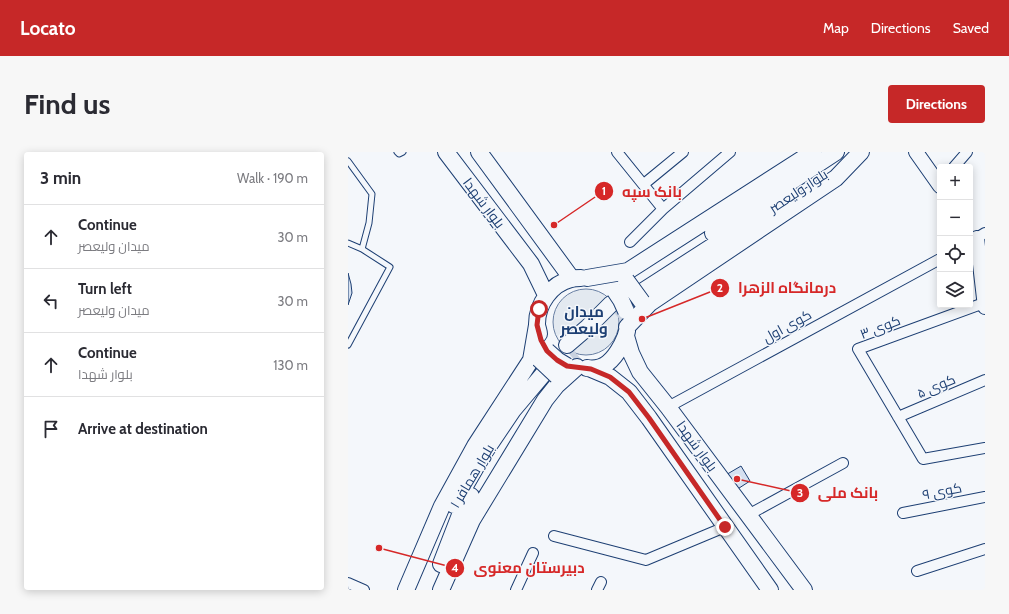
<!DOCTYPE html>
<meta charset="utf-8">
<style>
:root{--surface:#fff;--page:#f7f7f7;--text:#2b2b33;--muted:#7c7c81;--line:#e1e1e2;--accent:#c62828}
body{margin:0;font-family:Cabin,Cairo,sans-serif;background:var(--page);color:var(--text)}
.controls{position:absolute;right:12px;top:12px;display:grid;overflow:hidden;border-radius:4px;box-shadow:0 2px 10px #0003}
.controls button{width:36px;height:36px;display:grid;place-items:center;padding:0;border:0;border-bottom:1px solid var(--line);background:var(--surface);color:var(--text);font:20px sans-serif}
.stop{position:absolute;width:12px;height:12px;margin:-9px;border:3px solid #c62828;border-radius:50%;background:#fff}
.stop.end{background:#c62828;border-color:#fff;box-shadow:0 1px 4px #0008}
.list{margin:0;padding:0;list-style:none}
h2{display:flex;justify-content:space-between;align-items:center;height:52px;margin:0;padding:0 16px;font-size:17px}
h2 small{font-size:13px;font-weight:400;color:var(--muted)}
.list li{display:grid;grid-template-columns:26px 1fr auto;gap:12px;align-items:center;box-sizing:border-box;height:64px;padding:0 16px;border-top:1px solid var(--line)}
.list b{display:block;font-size:15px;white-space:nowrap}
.list p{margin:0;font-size:13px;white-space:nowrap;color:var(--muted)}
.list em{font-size:13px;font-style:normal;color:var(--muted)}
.icon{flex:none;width:22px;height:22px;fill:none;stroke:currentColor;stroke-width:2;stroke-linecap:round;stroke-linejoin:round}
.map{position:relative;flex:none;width:637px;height:438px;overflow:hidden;border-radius:4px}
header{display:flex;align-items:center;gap:24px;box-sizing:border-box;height:56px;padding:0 20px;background:var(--accent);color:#fff}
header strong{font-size:19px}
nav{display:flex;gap:22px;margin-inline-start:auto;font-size:14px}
.intro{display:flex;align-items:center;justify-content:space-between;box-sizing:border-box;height:96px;padding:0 24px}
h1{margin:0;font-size:28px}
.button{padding:10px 18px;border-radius:4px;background:var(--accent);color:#fff;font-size:14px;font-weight:700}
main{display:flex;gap:24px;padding:0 24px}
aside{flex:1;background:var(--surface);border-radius:4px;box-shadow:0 2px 10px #0003}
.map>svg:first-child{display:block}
.green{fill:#e3e9f0;stroke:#687fa3}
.building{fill:#d5e0f0;stroke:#1d3f73}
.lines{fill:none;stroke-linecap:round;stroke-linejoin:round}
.primary-tunnel{stroke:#c9d2e0;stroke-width:16;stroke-dasharray:16 8;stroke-linecap:butt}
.lane-casing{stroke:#1d3f73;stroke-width:7}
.street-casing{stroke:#1d3f73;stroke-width:12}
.secondary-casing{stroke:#1d3f73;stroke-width:16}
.primary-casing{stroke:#1d3f73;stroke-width:18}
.lane{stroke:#f4f7fb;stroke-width:5}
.street{stroke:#f4f7fb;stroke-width:10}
.secondary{stroke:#f4f7fb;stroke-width:14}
.primary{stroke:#f4f7fb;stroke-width:16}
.primary-bridge-casing{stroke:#1d3f73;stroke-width:18;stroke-linecap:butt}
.primary-bridge{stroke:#f4f7fb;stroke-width:16}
.route{stroke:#c62828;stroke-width:5}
.labels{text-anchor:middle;stroke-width:3;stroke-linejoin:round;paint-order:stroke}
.street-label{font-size:14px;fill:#1d3f73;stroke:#f4f7fb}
.neighbourhood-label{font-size:15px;font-weight:bold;fill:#1d3f73;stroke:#f4f7fb}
.leader{fill:none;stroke:#d62828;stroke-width:1.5}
.callout-dot{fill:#d62828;stroke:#f4f7fb;stroke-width:1.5}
.mark-label{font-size:12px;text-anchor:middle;font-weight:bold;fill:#fff}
.callout-label{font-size:15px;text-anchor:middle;font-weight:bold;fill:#d62828;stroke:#f4f7fb;stroke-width:3;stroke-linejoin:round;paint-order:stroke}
</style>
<header>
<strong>Locato</strong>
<nav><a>Map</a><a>Directions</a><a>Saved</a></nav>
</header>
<div class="intro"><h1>Find us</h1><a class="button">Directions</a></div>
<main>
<aside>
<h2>3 min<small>Walk · 190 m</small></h2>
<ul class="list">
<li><svg class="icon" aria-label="ahead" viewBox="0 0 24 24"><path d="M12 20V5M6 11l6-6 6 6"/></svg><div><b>Continue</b><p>میدان ولیعصر</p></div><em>30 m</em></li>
<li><svg class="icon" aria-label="left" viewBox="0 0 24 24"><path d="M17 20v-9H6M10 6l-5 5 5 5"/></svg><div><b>Turn left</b><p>میدان ولیعصر</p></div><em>30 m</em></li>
<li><svg class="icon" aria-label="ahead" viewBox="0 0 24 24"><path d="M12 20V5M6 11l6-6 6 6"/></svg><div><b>Continue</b><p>بلوار شهدا</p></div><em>130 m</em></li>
<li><svg class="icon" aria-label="arrive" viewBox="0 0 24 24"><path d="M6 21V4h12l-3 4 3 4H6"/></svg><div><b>Arrive at destination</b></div></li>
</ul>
</aside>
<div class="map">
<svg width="637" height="438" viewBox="0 0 637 438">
<rect width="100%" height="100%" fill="#f4f7fb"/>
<path class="green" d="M205 170a33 33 0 1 1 66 0a33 33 0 1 1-66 0Z"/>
<path class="building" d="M 0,121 L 3,132 L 4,141 L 0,153 Z
M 393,314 L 402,329 L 385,340 L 376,324 Z"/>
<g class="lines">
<path class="primary-tunnel" d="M 268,163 L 292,141
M 205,220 L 228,201"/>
<defs>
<path id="lane" d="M 49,0 L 51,2 L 55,0
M 0,9 L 24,42 L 21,71 L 14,97
M 0,91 L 14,97 L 42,115 L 0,193"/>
<path id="street" d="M 269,0 L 315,57
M 606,15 L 619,0
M 296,32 L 335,0
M 282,90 L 315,57 L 382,0
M 622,90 L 637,81
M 636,151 L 510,197 L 575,307 L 637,296
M 320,255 L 592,107
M 550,265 L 637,228
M 555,361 L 637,345
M 400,363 L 495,311
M 206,384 L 298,408 L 377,375
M 569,419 L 637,397
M 0,431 L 16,438
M 168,438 L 185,401
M 249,438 L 253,430"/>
<path id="secondary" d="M 568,0 L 592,34
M 629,86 L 637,155"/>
<path id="primary" d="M 98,0 L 183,112 L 198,143
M 131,0 L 224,127
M 365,81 L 488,0
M 239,126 L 280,119 L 465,0
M 292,141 L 441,45
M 279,175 L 302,151 L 488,26 L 513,0
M 191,182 C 191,179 189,175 189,172 C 189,152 203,132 223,127 C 226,126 230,126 233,126
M 278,184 L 283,201 L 292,220 L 320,255 L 456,438
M 219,193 L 240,175 L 263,152
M 239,216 C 256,219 266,207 273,194 C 276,188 278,185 279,179
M 243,217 L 262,225 L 281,240 L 301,266 L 422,438
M 106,353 L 136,301 L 165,258 L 197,220
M 93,412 L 112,363 L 123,344
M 58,438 L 94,354 L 127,294 L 183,208 L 189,173
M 93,438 L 124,368 L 197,248 L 209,233 L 229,215"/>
</defs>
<use href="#lane" class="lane-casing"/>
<use href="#street" class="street-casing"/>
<use href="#secondary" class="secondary-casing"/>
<use href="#primary" class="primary-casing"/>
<use href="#lane" class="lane"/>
<use href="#street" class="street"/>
<use href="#secondary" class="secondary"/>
<use href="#primary" class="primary"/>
<defs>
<path id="primary-bridge" d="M 278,128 L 294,150
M 267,139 L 273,148 L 278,159
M 199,199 L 209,208 L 219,214
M 191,207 L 209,224"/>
</defs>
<use href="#primary-bridge" class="primary-bridge-casing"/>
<use href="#primary-bridge" class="primary-bridge"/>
</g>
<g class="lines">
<path class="route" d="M 191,157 L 189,173 L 193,188 L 199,199 L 209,208 L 219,214 L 243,217 L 262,225 L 281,240 L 301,266 L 377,375"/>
</g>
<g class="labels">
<g class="street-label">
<text transform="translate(450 39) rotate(-33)" y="5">بلوار ولیعصر</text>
<text transform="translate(136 51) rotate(53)" y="5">بلوار شهدا</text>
<text transform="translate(439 174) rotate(-29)" y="5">کوی اول</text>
<text transform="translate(532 175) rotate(-21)" y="5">کوی ۳</text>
<text transform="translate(588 234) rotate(-23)" y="5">کوی ۵</text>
<text transform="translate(349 294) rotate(54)" y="5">بلوار شهدا</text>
<text transform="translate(124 324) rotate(-59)" y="5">بلوار همافر ۱</text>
<text transform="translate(594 339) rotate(-11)" y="5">کوی ۹</text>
</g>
<g class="neighbourhood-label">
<text x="236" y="165">میدان<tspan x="236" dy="17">ولیعصر</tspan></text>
</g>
</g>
<path class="leader" d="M206 73L256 39M294 167L372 136M389 327L452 341M31 396L107 416"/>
<g class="callout-dot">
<circle cx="206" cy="73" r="4"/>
<circle cx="294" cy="167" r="4"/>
<circle cx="389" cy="327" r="4"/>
<circle cx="31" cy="396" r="4"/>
<circle cx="256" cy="39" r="10"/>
<circle cx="372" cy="136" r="10"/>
<circle cx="452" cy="341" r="10"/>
<circle cx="107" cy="416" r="10"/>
</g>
<g class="mark-label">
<text x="256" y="43">1</text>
<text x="372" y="140">2</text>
<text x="452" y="345">3</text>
<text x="107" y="420">4</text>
</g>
<g class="callout-label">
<text x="304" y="45">بانک سپه</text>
<text x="439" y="141">درمانگاه الزهرا</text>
<text x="500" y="346">بانک ملی</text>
<text x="181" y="421">دبیرستان معنوی</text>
</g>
</svg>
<div class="controls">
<button>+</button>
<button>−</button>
<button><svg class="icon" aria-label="locate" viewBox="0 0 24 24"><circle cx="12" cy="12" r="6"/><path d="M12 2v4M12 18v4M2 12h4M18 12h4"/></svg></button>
<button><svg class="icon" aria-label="layers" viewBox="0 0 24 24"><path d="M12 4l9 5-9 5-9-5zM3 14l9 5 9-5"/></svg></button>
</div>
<div class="stop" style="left:191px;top:157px"></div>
<div class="stop end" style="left:377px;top:375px"></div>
</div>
</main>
